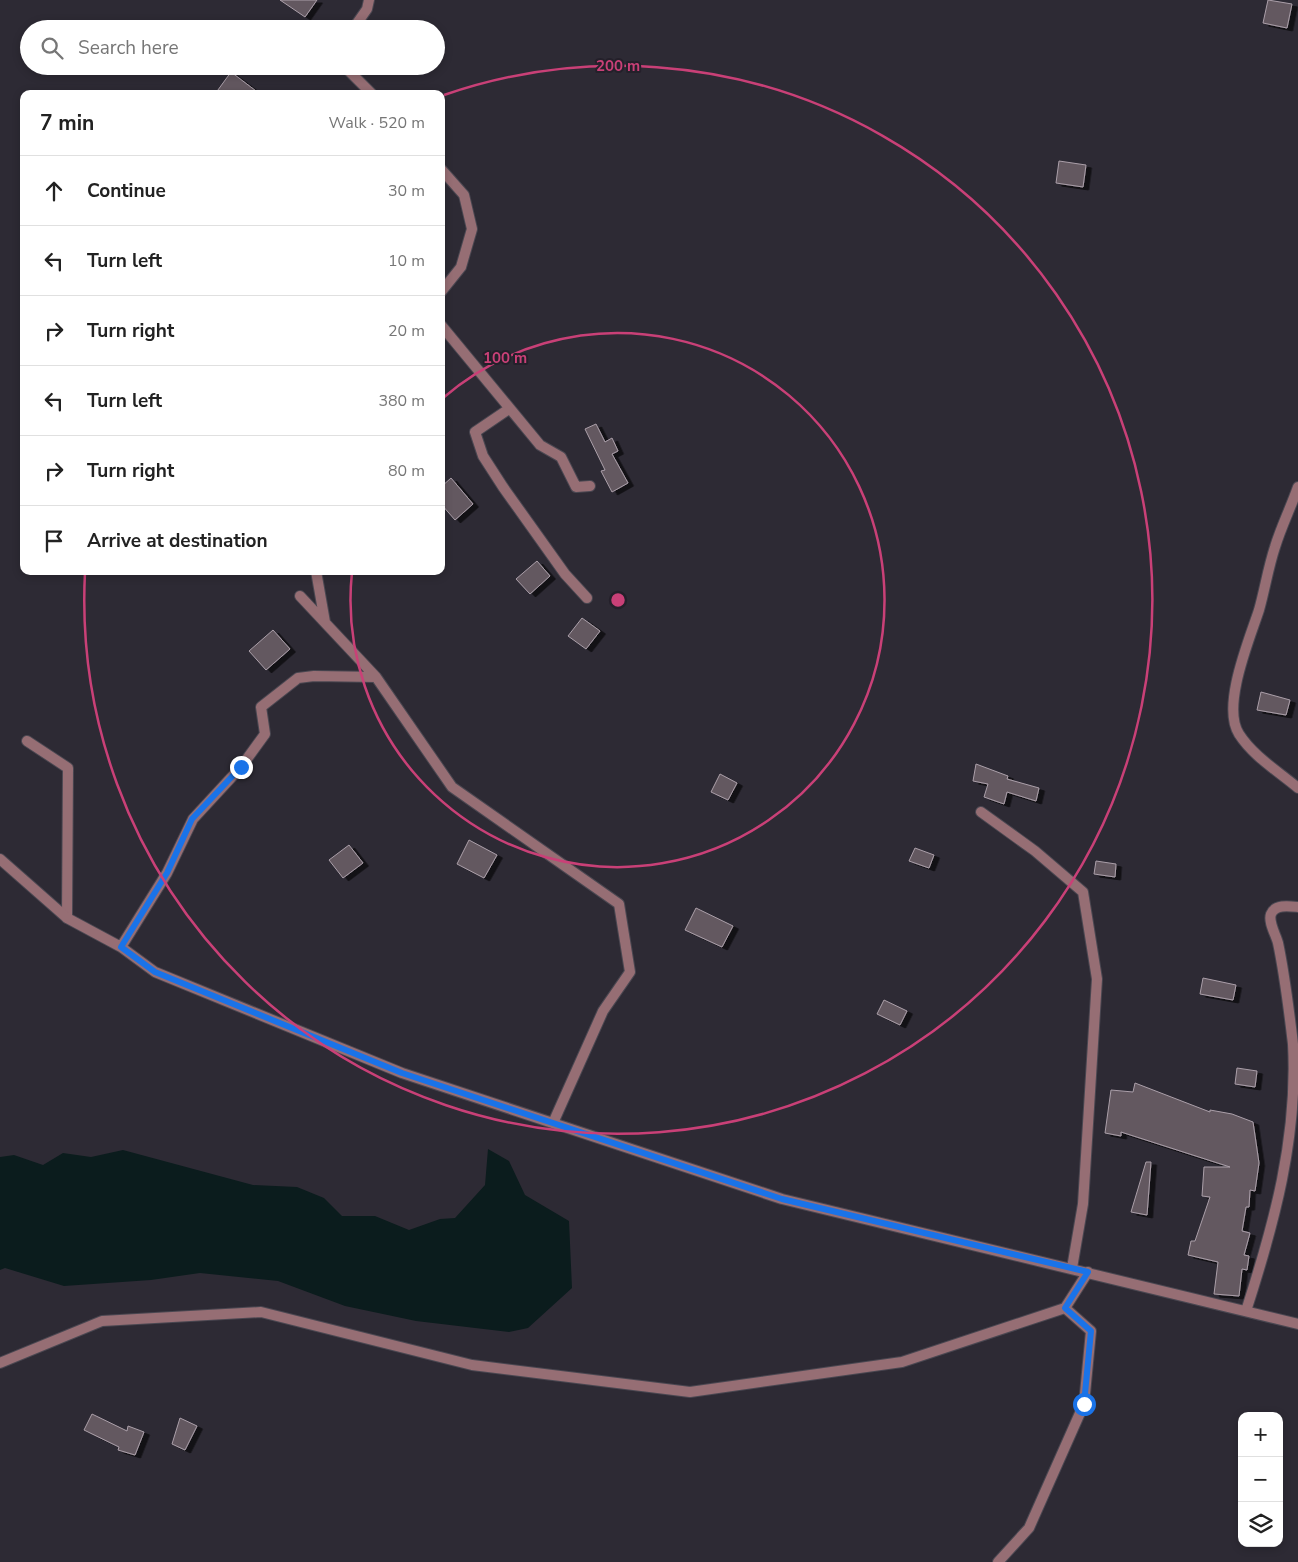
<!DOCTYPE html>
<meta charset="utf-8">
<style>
:root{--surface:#fff;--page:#f2f2f2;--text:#222;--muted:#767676;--line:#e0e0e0}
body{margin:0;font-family:"Nunito Sans",sans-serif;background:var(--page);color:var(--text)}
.controls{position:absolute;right:15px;bottom:15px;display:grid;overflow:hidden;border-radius:10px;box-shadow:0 2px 8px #0003}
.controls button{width:45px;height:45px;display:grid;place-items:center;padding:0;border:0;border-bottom:1px solid var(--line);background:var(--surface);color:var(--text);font:25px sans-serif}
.stop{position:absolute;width:15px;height:15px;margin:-11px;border:4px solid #1a73e8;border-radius:50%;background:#fff}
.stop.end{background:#1a73e8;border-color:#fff;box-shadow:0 1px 5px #0008}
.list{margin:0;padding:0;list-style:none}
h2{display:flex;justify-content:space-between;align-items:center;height:65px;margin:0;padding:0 20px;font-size:21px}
h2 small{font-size:16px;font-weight:400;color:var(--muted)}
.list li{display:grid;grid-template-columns:32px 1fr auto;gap:15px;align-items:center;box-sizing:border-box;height:70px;padding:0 20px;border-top:1px solid var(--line)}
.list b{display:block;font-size:19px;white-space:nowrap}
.list em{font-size:16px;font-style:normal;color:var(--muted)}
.icon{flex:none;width:28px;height:28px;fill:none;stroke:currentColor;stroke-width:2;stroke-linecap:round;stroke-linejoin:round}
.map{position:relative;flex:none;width:1298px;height:1562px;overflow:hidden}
.search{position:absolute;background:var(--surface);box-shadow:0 2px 8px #0003;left:20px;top:20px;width:425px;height:55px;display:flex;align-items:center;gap:12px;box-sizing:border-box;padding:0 18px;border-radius:28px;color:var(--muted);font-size:19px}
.panel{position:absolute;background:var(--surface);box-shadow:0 2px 8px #0003;left:20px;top:90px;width:425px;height:485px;border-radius:10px}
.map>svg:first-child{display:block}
.water{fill:#0b1c1d}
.building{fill:#635961;stroke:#ab9fa9;filter:url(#shadow)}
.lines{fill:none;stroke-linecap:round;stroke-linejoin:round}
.lane-casing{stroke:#4a4751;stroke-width:12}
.street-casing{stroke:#4a4751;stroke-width:12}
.lane{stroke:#966e74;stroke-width:10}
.street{stroke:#966e74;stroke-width:10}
.route{stroke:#1a73e8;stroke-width:6}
.ring{fill:none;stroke:#c94077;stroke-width:2.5}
.centre{fill:#c94077;stroke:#24202a;stroke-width:2.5}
.ring-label{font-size:15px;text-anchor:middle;font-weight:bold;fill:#c94077;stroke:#24202a;stroke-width:4;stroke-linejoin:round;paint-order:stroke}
</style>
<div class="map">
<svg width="1298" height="1562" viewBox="0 0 1298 1562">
<defs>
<filter id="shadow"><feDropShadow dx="5.5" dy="3" stdDeviation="0" flood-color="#0009"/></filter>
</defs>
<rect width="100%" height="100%" fill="#2d2a34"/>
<path class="water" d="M 488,1149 L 509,1161 L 525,1195 L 569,1221 L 572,1288 L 528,1328 L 509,1332 L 416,1321 L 345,1306 L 278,1281 L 200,1273 L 151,1280 L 64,1286 L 5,1268 L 0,1270 L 0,1157 L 14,1155 L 43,1165 L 63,1153 L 91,1157 L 123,1150 L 253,1185 L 297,1187 L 324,1198 L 342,1216 L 375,1216 L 409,1230 L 440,1219 L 455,1218 L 485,1185 Z"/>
<path class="building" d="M 280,0 L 317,0 L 305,17 Z
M 1268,0 L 1292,4 L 1287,28 L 1263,23 Z
M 231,72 L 260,94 L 215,94 Z
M 1059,161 L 1086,165 L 1083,187 L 1056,183 Z
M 596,424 L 605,442 L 612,438 L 618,451 L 612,454 L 628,483 L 612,492 L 601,471 L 605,470 L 585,429 Z
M 451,478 L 473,504 L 455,520 L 441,504 L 441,487 Z
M 537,561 L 550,576 L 530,594 L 516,579 Z
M 582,618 L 600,631 L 586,649 L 568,636 Z
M 273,630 L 290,649 L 266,670 L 249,651 Z
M 1261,692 L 1290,700 L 1286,715 L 1257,710 Z
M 976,764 L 1008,776 L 1007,779 L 1039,788 L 1036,801 L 1007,792 L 1004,804 L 984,797 L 988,784 L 973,781 Z
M 720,774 L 737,783 L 728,800 L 711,792 Z
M 469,840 L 497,855 L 484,878 L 457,864 Z
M 349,845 L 363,863 L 343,878 L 329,860 Z
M 915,848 L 934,855 L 929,868 L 909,861 Z
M 1096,861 L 1116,864 L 1115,877 L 1094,874 Z
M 696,908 L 733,926 L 722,947 L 685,930 Z
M 1203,978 L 1236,985 L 1233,1000 L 1200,994 Z
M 884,1000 L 907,1011 L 900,1025 L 877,1014 Z
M 1237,1068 L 1257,1071 L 1255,1087 L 1235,1084 Z
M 1135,1083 L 1210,1112 L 1210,1110 L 1232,1114 L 1253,1122 L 1259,1163 L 1255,1191 L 1250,1190 L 1249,1207 L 1246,1207 L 1242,1231 L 1250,1233 L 1244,1255 L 1249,1256 L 1247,1270 L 1242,1269 L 1239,1296 L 1214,1294 L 1218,1262 L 1188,1255 L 1191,1241 L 1195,1241 L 1210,1197 L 1202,1196 L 1204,1167 L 1230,1167 L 1121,1132 L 1121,1136 L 1105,1133 L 1111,1090 L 1133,1092 Z
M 1146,1162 L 1151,1162 L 1147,1215 L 1131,1212 Z
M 92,1414 L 127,1431 L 128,1426 L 144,1432 L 135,1455 L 118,1450 L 119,1447 L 84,1430 Z
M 180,1418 L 197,1426 L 185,1450 L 172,1444 Z"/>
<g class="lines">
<defs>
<path id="lane" d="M 27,741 L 68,768 L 67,918"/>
<path id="street" d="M 353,29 L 367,9 L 369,0
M 344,66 L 372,94
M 441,169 L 464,195 L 472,229 L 461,267 L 441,292
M 441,325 L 540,445 L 561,457 L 576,487 L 590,486
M 509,409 L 475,432 L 483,456 L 503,487 L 565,574 L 587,598
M 1298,487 C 1291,507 1281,527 1275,547 C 1268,568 1265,589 1259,610 C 1250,638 1221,706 1239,734 C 1253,756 1279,772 1298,788
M 316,571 L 325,622
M 376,677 L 452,787 L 619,904 L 630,972 L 603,1011 L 553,1123
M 981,812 L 1035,851 L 1083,892 L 1097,979 L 1083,1204 L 1072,1268
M 0,859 L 67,918 L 121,947 L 155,972 L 402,1073 L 782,1199 L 1298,1324
M 121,947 L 167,873 L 193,819 L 241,767 L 265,734 L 261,707 L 298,678 L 314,676 L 376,677 L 300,596
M 1246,1311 C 1274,1224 1298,1138 1293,1044 C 1289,1010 1285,976 1278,943 C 1276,935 1268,922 1271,914 C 1275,904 1289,906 1298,907
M 0,1363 L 102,1321 L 261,1312 L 472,1365 L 690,1392 L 902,1362 L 1065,1308 L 1088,1272
M 998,1562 L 1029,1528 L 1084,1404 L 1091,1331 L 1065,1308"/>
</defs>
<use href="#lane" class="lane-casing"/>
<use href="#street" class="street-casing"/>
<use href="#lane" class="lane"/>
<use href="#street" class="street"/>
</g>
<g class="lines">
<path class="route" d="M 241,767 L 192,819 L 167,873 L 121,947 L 155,972 L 402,1073 L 782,1199 L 1088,1272 L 1065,1308 L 1091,1331 L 1084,1404"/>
</g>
<g class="ring">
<path d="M443 398A267 267 0 1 1 352 572"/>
<path d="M444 95A534 534 0 1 1 85 572"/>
</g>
<circle cx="618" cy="600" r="8" class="centre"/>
<g class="ring-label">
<text x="618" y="71">200 m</text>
<text x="505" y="363">100 m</text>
</g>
</svg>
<div class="controls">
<button>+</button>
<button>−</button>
<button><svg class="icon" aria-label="layers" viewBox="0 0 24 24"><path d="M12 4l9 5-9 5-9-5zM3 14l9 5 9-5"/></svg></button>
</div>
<div class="stop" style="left:1084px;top:1404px"></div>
<div class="stop end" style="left:241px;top:767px"></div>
<div class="search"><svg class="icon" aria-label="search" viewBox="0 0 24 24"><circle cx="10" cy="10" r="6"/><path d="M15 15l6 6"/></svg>Search here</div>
<section class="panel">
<h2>7 min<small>Walk · 520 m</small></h2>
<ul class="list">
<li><svg class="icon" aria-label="ahead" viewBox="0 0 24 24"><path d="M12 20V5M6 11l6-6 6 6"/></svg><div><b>Continue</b></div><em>30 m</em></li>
<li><svg class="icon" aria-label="left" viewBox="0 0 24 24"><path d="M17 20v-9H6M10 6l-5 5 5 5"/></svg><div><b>Turn left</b></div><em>10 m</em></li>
<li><svg class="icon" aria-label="right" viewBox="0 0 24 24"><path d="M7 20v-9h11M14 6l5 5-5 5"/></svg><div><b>Turn right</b></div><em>20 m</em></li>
<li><svg class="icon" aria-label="left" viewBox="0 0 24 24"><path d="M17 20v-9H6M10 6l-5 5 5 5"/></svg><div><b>Turn left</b></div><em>380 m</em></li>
<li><svg class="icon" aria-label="right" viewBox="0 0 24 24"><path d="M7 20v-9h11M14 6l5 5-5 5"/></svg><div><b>Turn right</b></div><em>80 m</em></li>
<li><svg class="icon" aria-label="arrive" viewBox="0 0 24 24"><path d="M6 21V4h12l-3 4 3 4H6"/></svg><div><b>Arrive at destination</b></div></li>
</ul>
</section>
</div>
